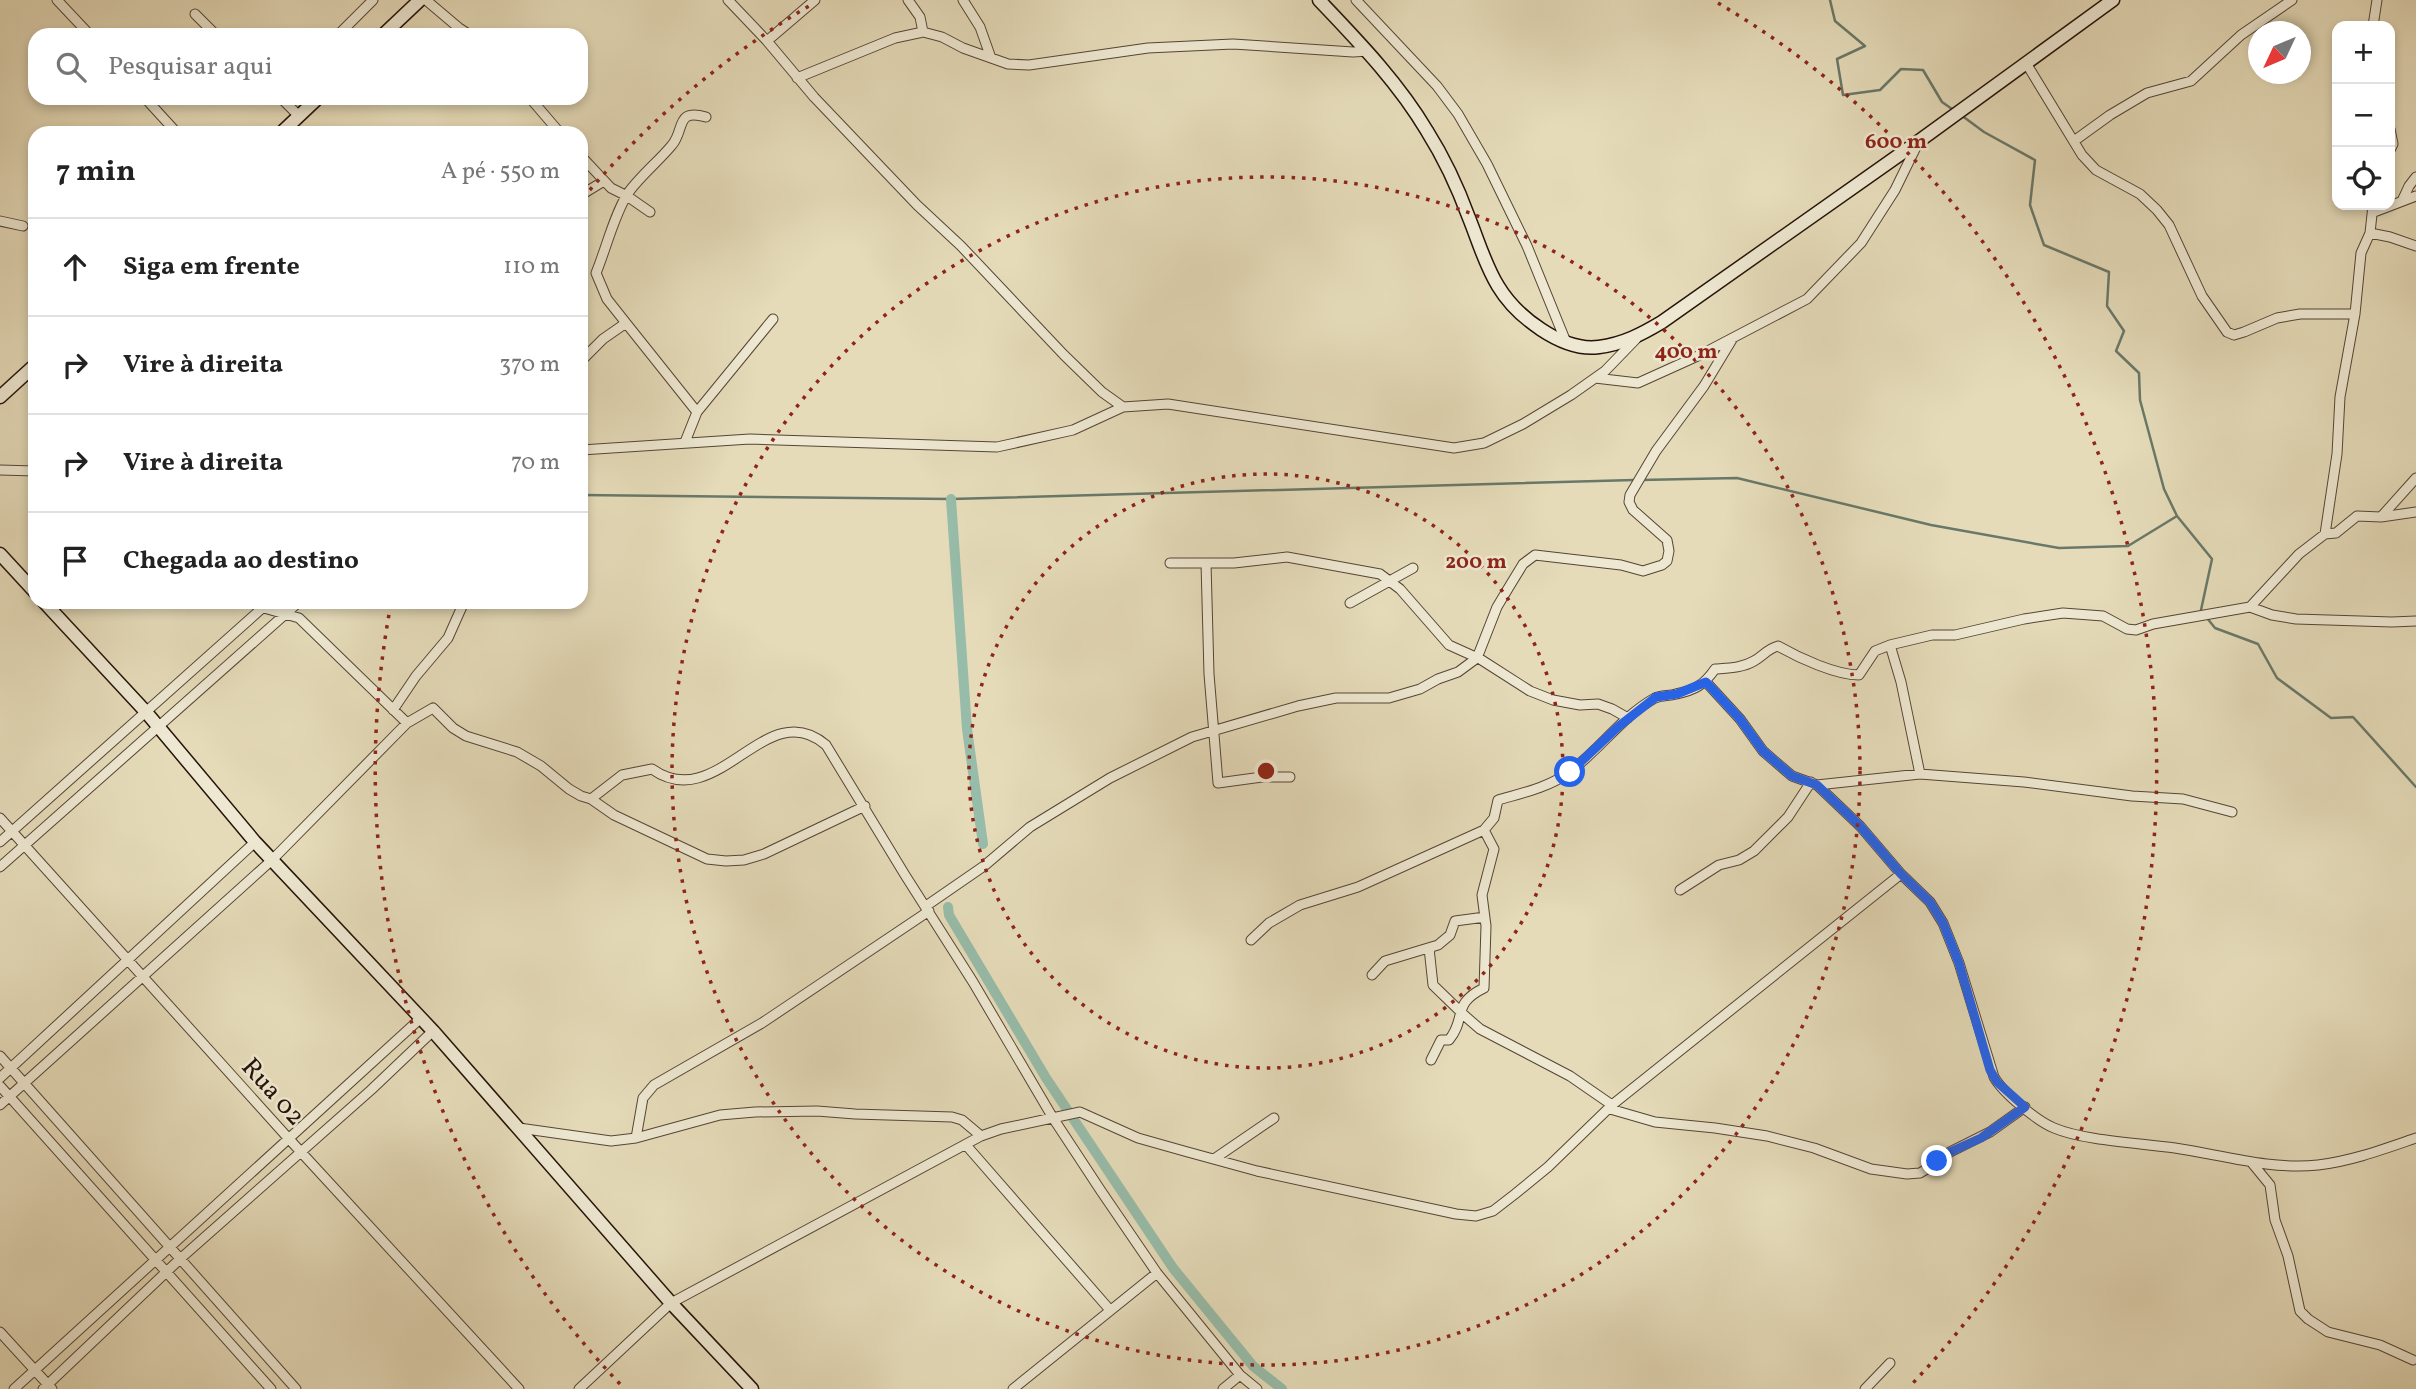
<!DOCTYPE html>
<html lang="pt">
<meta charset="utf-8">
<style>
:root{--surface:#fff;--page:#f2f2f2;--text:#222;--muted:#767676;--line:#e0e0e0}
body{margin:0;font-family:Vollkorn,serif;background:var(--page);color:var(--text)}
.controls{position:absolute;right:21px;top:21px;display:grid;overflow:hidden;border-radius:14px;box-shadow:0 4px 10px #0003}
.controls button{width:63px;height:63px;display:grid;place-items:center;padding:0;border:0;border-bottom:2px solid var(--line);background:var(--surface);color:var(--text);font:35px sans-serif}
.compass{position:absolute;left:2248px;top:21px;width:63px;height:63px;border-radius:50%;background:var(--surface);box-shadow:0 4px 10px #0003;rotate:226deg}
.stop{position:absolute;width:21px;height:21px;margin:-16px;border:5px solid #2563eb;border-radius:50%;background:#fff}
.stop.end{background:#2563eb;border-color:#fff;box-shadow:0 2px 7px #0008}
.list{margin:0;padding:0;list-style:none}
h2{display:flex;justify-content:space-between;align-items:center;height:91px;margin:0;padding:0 28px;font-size:30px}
h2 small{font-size:23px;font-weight:400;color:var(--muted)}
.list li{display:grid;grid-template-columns:46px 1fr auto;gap:21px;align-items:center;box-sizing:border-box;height:98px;padding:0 28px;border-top:2px solid var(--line)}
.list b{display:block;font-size:26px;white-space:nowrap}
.list em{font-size:23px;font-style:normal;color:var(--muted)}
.icon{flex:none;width:38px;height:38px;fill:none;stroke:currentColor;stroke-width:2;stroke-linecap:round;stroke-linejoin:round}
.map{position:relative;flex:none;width:2416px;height:1389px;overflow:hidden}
.search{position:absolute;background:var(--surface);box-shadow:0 4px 10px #0003;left:28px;top:28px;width:560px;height:77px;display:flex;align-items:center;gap:18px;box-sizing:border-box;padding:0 24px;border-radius:21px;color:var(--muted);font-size:26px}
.panel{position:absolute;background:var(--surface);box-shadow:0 4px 10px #0003;left:28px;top:126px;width:560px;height:483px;border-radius:21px}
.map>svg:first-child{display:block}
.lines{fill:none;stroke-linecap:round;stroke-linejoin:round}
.stream{stroke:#697869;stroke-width:2.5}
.canal{stroke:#97bca9;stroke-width:10}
.street-casing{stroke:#554535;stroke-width:11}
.secondary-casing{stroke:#251309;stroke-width:15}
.street{stroke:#eee8d2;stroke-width:9}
.secondary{stroke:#eee8d2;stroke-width:12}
.route{stroke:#2563eb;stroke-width:9}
.ring{fill:none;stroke:#8f2418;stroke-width:3.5;stroke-dasharray:3.5 7}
.labels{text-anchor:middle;stroke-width:5;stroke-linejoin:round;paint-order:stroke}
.street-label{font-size:26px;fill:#251309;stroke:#eee8d2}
.centre{fill:#8f2418;stroke:#eee8d2;stroke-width:3.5}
.ring-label{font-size:21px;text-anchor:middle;font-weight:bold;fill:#8f2418;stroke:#eee8d2;stroke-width:5;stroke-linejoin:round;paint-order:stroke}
</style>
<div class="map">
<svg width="2416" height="1389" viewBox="0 0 2416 1389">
<rect width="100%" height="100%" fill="#e5dbb9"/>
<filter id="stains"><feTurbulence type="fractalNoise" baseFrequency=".00286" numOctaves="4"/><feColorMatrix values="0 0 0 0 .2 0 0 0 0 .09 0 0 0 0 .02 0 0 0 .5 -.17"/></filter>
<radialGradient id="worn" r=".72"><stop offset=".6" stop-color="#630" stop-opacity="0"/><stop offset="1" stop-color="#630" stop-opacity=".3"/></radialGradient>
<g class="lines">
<path class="stream" d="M 1830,0 L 1835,21 L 1865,46 L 1837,59 L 1843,95 L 1880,90 L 1901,69 L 1923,70 L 1942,102 L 1952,109
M 1961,115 L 1984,132 L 2035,160 L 2030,205 L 2044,245 L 2109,272 L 2107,306 L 2124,331 L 2116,351 L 2139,373 L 2140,400 L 2164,489 L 2177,516 L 2212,559 L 2201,610 L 2203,613
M 1641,480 L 1737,478 L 1931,525 L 2059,548 L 2128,546 L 2177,516
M 581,495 L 951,499 L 1634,480
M 2207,618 L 2215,628 L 2258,644 L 2277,678 L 2331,718 L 2353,717 L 2416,787"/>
<path class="canal" d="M 951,499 L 967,729 L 983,844
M 948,907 L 949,915 L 1046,1078 L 1173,1268 L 1253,1366 L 1282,1389"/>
<defs>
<path id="street" d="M 57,0 L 90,35
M 426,0 L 459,28 L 470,35
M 728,0 L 767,41 L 814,97 L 917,205 L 961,246 L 1064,355 L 1102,392 L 1123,407
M 908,0 L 920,17 L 923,32
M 963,0 L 980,27 L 991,58
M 1356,0 L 1437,86 L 1458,114 L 1487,164 L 1527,246 L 1566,342
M 195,14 L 216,35
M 2373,26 L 2377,0
M 338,35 L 373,0
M 767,41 L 815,0
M 2026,63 L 2082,155 L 2096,170 L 2140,194 L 2157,210 L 2169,225 L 2202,296 L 2227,332 L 2234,335 L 2244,332 L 2277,318 L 2300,314 L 2355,314
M 797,78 L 895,38 L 923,32 L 942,37 L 963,48 L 1008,64 L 1029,65 L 1148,48 L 1233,44 L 1353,52 L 1368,51
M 145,98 L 177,133
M 281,98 L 299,116
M 530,98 L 560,133
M 2390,129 L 2393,144 L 2390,150
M 2074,141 L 2110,115 L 2147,93 L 2191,81 L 2241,35 L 2292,0
M 581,156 L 611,188 L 627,196 L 650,212
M 581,195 L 604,181
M 2402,201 L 2409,186 L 2416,177
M 2374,212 L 2416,196
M 0,221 L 23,226
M 2370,233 L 2390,237 L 2416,246
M 626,323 L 697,412
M 581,361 L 603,339 L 626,323 L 607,299 L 596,273 C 606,249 614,215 628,193 C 641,175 658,162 672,145 C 685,130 675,108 706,117
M 1595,378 L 1638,383 L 1700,355 L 1807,299 L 1861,243 L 1895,190 L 1918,143
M 685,442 L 697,412 L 773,319
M 581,450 L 750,439 L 997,447 L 1073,430 L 1123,407 L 1168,404 L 1454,448 L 1484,443 L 1523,424 L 1571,395 L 1605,371 L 1636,339
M 0,470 L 35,471
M 2381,517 L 2416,478
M 2325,534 L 2337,454 L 2340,397 L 2355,314 L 2361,253 L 2370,233 L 2373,205
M 1170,563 L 1234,563 L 1287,557 L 1380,574 L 1400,589 L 1449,645 L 1480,659 L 1530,691 L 1553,700 L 1580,705 L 1598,704 L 1612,709 L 1628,718
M 1206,563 L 1209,674 L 1218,783 L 1262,777 L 1290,777
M 1350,603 L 1413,568
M 2250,607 L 2299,554 L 2325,534 L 2336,533 L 2357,516 L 2381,517 L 2416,512
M 264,608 L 299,618 L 407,723
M 1890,645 L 1901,682 L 1920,774
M 1706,682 L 1740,719 L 1763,751 L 1792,776 L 1817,785 L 1860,826 L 1901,874 L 1930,902 L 1943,923 L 1959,963 L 1994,1077 C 2003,1093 2037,1121 2054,1128 C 2085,1141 2141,1143 2175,1148 C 2222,1155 2270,1170 2318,1165 C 2352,1161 2384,1149 2416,1138
M 393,710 L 416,676 L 448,638 L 464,602
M 1817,785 L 1920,774 L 2024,782 L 2132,796 L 2183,799 L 2232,812
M 591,799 L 622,775 L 652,769 C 718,816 766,693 826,745 L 905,875 L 973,982 L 1053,1118 L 1101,1191 L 1157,1273 L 1240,1375 L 1257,1389
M 0,818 L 289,1139 L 519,1389
M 0,842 L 269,602
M 0,867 L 299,602
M 1680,890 L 1719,865 L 1739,860 L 1754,851 L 1788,817 L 1811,782
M 926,906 L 984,866 L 1030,827 L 1110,778 L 1192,737 L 1298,706 L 1336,698 L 1389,698 L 1420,689 L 1438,679 L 1458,672 L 1477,658 L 1497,607 L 1509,587 L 1523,564 L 1535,555 L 1621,565 L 1643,571 L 1662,565 L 1667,561 L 1669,551 L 1667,540 L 1633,510 L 1629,502 L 1630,495 L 1656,451 L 1704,386 L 1733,338
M 1251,940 L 1269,923 L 1300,905 L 1358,887 L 1484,830 L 1494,818 L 1498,800 C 1522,793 1547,788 1568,773 C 1599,751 1621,717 1655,698 C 1661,695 1669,696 1676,694 C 1695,690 1704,685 1715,669 C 1728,668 1742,668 1754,661 C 1763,656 1767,649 1778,646 C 1799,658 1836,675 1859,675 L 1875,651 L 1890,645 L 1932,635 L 1955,635 L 2024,619 L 2063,613 L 2103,616 L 2127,629 L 2136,630 L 2153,624 L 2250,607 L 2272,615 L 2296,619 L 2392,622 L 2416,621
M 1429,948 L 1433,985 L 1465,1016 L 1480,1029 L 1570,1076 L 1612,1105
M 1372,975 L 1385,961 L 1438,945 L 1450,935 L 1455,921 L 1485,917
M 0,1056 L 296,1389
M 1431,1060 L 1441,1040 L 1449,1040 C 1467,1018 1451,1004 1484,988 L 1486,926 L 1482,895 L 1494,849 L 1484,830
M 0,1078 L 255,842
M 0,1086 L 271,1389
M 0,1105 L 272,860 L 407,723 L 433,708 L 453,728 L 466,736 L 517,752 L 541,766 L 569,789 L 581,796 L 591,799 L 614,815 L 707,859 L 726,861 L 744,860 L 764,854 L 865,806
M 1610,1109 L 1655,1122 L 1715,1128 L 1767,1136 L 1814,1148 L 1871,1169 L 1907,1174 L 1920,1173 L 1925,1170 L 1950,1152 L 1990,1132 L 2025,1107
M 519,1128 L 611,1141 L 636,1138 L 643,1098 L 654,1085 L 762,1023 L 929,911
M 636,1138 L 720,1115 L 755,1112 L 817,1111 L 855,1114 L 952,1117 L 962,1120 L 981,1136
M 966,1145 L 1110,1310
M 1214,1159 L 1274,1118
M 2252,1163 L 2270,1185 L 2275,1220 L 2288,1256 L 2300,1311 L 2308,1319 L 2328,1332 L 2380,1345 L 2413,1360
M 0,1332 L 52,1389
M 14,1389 L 421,1018
M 43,1389 L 180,1259 L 371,1090 L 433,1031
M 579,1389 L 671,1303 L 981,1136 L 1001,1129 L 1080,1112 L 1138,1138 L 1184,1151 L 1257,1171 L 1456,1214 L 1476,1216 L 1493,1211 L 1515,1194 L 1548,1167 L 1612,1105 L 1901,874
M 1013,1389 L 1157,1273
M 1223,1389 L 1240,1375
M 1865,1389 L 1890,1363"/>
<path id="secondary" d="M 1319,0 C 1358,41 1398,82 1427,131 C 1444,158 1458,188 1469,218 C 1478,240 1485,265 1498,286 C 1516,316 1562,352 1599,347 C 1623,344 1642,334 1662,322 L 1919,141 L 2113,0
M 383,35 L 420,0
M 281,133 L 318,98
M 0,397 L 35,365
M 0,554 L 35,592
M 44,602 L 146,712 L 255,842 L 433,1031 L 671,1303 L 752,1389"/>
</defs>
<use href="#street" class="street-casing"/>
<use href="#secondary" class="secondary-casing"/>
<use href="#street" class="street"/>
<use href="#secondary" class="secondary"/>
</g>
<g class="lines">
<path class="route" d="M 1570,772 L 1619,726 L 1656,697 L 1677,694 L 1706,682 L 1740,719 L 1763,751 L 1792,776 L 1817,785 L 1860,826 L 1901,874 L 1930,902 L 1943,923 L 1959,963 L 1990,1070 L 1997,1082 L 2025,1107 L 1981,1138 L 1950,1152 L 1937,1161"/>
</g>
<g class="ring">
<circle cx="1266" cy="771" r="297"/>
<circle cx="1266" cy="771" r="594"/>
<path d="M620 1384A891 891 0 0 1 390 609M583 198A891 891 0 0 1 814 3M1718 3A891 891 0 0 1 1912 1384"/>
</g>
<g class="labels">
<g class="street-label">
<text transform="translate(274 1091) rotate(48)" y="9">Rua 02</text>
</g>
</g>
<circle cx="1266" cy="771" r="10" class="centre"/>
<g class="ring-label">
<text x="1896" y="148">600 m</text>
<text x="1686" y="358">400 m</text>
<text x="1476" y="568">200 m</text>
</g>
<rect width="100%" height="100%" filter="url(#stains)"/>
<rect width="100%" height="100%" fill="url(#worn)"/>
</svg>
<div class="controls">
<button>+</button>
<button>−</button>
<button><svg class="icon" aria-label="locate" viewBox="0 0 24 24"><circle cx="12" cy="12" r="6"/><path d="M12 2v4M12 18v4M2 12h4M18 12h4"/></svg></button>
</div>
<svg class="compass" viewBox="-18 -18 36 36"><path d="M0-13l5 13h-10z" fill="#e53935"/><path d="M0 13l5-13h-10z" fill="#767676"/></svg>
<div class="stop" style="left:1570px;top:772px"></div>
<div class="stop end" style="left:1937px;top:1161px"></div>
<div class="search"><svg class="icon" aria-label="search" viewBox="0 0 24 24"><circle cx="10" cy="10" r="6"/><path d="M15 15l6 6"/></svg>Pesquisar aqui</div>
<section class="panel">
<h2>7 min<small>A pé · 550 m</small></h2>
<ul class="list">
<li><svg class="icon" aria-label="ahead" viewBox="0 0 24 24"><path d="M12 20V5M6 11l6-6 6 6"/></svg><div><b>Siga em frente</b></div><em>110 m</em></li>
<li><svg class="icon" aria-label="right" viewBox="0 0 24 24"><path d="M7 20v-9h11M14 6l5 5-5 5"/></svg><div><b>Vire à direita</b></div><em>370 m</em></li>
<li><svg class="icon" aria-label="right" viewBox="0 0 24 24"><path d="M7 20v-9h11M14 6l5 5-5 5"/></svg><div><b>Vire à direita</b></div><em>70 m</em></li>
<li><svg class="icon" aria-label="arrive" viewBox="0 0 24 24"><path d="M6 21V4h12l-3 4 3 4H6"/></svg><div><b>Chegada ao destino</b></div></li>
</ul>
</section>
</div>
